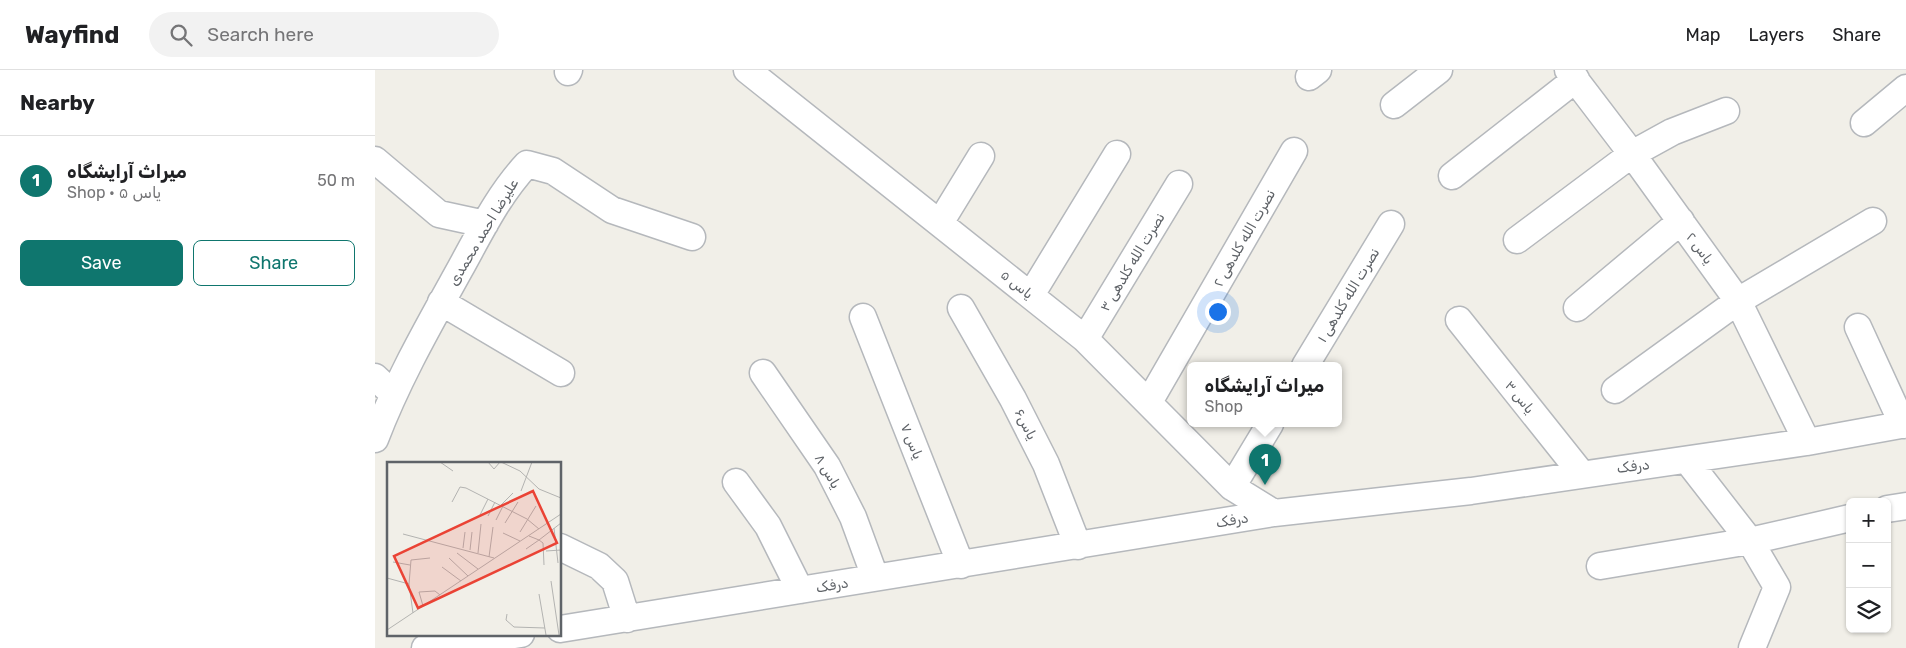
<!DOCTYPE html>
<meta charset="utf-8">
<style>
:root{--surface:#fff;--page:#f2f2f2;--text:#202124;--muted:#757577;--line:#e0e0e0;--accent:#0f766e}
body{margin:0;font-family:Rubik,"Noto Sans Arabic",sans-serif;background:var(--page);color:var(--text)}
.controls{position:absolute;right:15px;bottom:15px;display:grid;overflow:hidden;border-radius:8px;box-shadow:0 1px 4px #0004}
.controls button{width:45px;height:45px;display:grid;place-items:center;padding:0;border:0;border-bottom:1px solid var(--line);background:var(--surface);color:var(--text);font:25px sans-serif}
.you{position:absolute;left:842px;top:241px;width:18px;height:18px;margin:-12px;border:4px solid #fff;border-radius:50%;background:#1a73e8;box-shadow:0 0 0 8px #1a73e833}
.badge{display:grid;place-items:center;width:32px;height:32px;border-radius:50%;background:var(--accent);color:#fff;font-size:16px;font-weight:700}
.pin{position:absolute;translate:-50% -41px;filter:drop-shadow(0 1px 2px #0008)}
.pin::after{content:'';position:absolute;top:26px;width:18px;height:15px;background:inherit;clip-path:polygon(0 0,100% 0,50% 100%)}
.popup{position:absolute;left:812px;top:292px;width:155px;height:65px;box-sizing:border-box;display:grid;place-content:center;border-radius:8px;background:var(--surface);filter:drop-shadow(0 1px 4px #0005);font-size:16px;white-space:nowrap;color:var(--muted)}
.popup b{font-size:19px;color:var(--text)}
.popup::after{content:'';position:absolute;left:50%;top:100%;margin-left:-10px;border:10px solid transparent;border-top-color:var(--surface)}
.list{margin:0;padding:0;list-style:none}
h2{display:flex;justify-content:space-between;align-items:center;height:65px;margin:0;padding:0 20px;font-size:21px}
h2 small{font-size:16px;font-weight:400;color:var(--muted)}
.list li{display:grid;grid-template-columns:32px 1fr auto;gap:15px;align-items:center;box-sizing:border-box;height:90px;padding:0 20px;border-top:1px solid var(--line)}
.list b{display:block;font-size:19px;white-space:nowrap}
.list p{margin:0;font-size:16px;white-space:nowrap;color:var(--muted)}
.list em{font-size:16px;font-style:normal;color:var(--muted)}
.actions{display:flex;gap:10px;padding:15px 20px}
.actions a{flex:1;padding:11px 0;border:1px solid var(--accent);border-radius:8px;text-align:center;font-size:18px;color:var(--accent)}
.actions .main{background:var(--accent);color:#fff}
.icon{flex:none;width:28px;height:28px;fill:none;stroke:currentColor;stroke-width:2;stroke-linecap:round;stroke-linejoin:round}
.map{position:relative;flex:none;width:1531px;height:578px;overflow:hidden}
header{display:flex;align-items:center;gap:30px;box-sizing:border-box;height:70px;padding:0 25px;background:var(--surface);border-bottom:1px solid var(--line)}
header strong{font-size:24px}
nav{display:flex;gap:28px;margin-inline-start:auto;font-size:18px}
.search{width:350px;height:45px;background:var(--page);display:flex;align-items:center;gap:12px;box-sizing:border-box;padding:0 18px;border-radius:28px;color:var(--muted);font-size:19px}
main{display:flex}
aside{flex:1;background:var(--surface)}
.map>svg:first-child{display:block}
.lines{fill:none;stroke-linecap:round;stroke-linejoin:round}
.minor-casing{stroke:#b5b8bc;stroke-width:29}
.minor{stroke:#fff;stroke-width:26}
.labels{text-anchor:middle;stroke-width:4;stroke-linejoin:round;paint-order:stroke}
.street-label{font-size:14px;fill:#5f6368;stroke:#fff}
.inset-road{fill:none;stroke:#b3b3b1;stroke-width:1}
.view{fill:#ea4335;fill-opacity:0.15;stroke:#ea4335;stroke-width:2.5}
.inset-edge{fill:none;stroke:#5f6368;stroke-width:2.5}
</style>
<header>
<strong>Wayfind</strong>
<div class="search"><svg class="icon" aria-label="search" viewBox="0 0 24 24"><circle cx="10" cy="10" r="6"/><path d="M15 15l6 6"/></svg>Search here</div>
<nav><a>Map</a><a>Layers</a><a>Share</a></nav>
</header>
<main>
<aside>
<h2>Nearby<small></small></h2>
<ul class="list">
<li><span class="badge">1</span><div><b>میراث آرایشگاه</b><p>Shop · یاس ۵</p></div><em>50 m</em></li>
</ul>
<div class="actions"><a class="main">Save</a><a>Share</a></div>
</aside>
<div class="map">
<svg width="1531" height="578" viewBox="0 0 1531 578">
<rect width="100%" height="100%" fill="#f1efe8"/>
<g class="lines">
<defs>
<path id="minor" d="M 372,0 L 710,269 L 857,417 L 899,443
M 1193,0 L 1257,84 L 1363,231 L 1432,372
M 193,2 L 194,0
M 934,7 L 943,0
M 1019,35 L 1064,0
M 1489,53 L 1531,18
M 0,90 L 64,144 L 110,154
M 1077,106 L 1201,9
M 565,153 L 606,86
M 1142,170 L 1257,84 L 1297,62 L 1351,41
M 656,225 L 742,84
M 66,232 L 186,303
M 586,238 L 638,329 L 671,394 L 703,476
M 1202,238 L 1306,151
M 488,247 L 586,495
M 1084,250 L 1206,403
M 1483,257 L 1528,355
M 710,269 L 804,114
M 930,296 L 1016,154
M 388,303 L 452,396 L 478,447 L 500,507
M 0,307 L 17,323
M 1240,320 L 1363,231 L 1498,151
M 774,332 L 919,81
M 0,369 C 23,309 54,255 85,199 C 105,163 123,125 152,94 L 178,101 L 237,140 L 317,167
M 1312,390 L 1375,471 L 1475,448
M 361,412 L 393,456 L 425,520
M 857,417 L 895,354
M 1512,439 L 1531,436
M 185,477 L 224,496 L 240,511 L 252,549
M 1225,496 L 1375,471 L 1402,517 L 1377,578
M 185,559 L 899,443 L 1096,421 L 1432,372 L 1531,354
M 50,578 L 146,564"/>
</defs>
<use href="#minor" class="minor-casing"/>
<use href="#minor" class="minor"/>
</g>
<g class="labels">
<g class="street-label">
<text transform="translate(108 162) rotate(-59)" y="5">علیرضا احمد محمدی</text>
<text transform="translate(869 168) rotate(-60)" y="5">نصرت الله کلدهی ۲</text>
<text transform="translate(1325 178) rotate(54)" y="5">یاس ۲</text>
<text transform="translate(757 192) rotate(-59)" y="5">نصرت الله کلدهی ۳</text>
<text transform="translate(642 214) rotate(39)" y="5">یاس ۵</text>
<text transform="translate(973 225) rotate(-59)" y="5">نصرت الله کلدهی ۱</text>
<text transform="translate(1145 327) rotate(51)" y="5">یاس ۳</text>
<text transform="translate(651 354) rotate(63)" y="5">یاس۶</text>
<text transform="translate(537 371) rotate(68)" y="5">یاس ۷</text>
<text transform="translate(1258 396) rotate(-7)" y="5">درفک</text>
<text transform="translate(453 401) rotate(60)" y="5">یاس ۸</text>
<text transform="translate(857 450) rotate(-10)" y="5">درفک</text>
<text transform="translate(457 515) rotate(-10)" y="5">درفک</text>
</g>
</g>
<g transform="translate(12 392)">
<rect width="174" height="174" fill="#f1efe8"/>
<path class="inset-road" d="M 53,0 L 66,9M 101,0 L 107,7 L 113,0M 114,0 L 133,9 L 152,27 L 174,36M 134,29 L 145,0M 65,40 L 73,25 L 79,26 L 140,57 L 152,67M 114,43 L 126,31M 101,54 L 108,40M 92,55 L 101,37M 109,58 L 116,44M 118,61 L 131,40M 167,66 L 171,101M 133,70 L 149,44M 116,71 L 133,79M 16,72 L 107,96M 142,74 L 152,78 L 174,61M 76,86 L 78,70M 139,87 L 152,78 L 156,81 L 157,103M 83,88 L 85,70M 159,89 L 174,88M 70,91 L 91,107M 91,91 L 94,62M 102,95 L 106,65M 62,96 L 81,114M 6,100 L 23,103M 55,105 L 74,119M 0,116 L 22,122M 164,119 L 172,173M 152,132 L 159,173M 36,144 L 32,130 L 48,129 L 53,133M 26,151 L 22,122 L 24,98 L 43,96M 120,152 L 119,158 L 127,165 L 158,166M 0,168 L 174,52"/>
<path class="view" d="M 146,29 L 170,81 L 31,146 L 7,94 Z"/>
<rect width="174" height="174" class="inset-edge"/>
</g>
</svg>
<div class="controls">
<button>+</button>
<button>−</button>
<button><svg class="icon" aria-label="layers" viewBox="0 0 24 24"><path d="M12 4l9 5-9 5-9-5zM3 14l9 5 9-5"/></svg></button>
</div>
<div class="you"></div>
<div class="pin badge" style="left:890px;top:415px">1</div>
<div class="popup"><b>میراث آرایشگاه</b>Shop</div>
</div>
</main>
